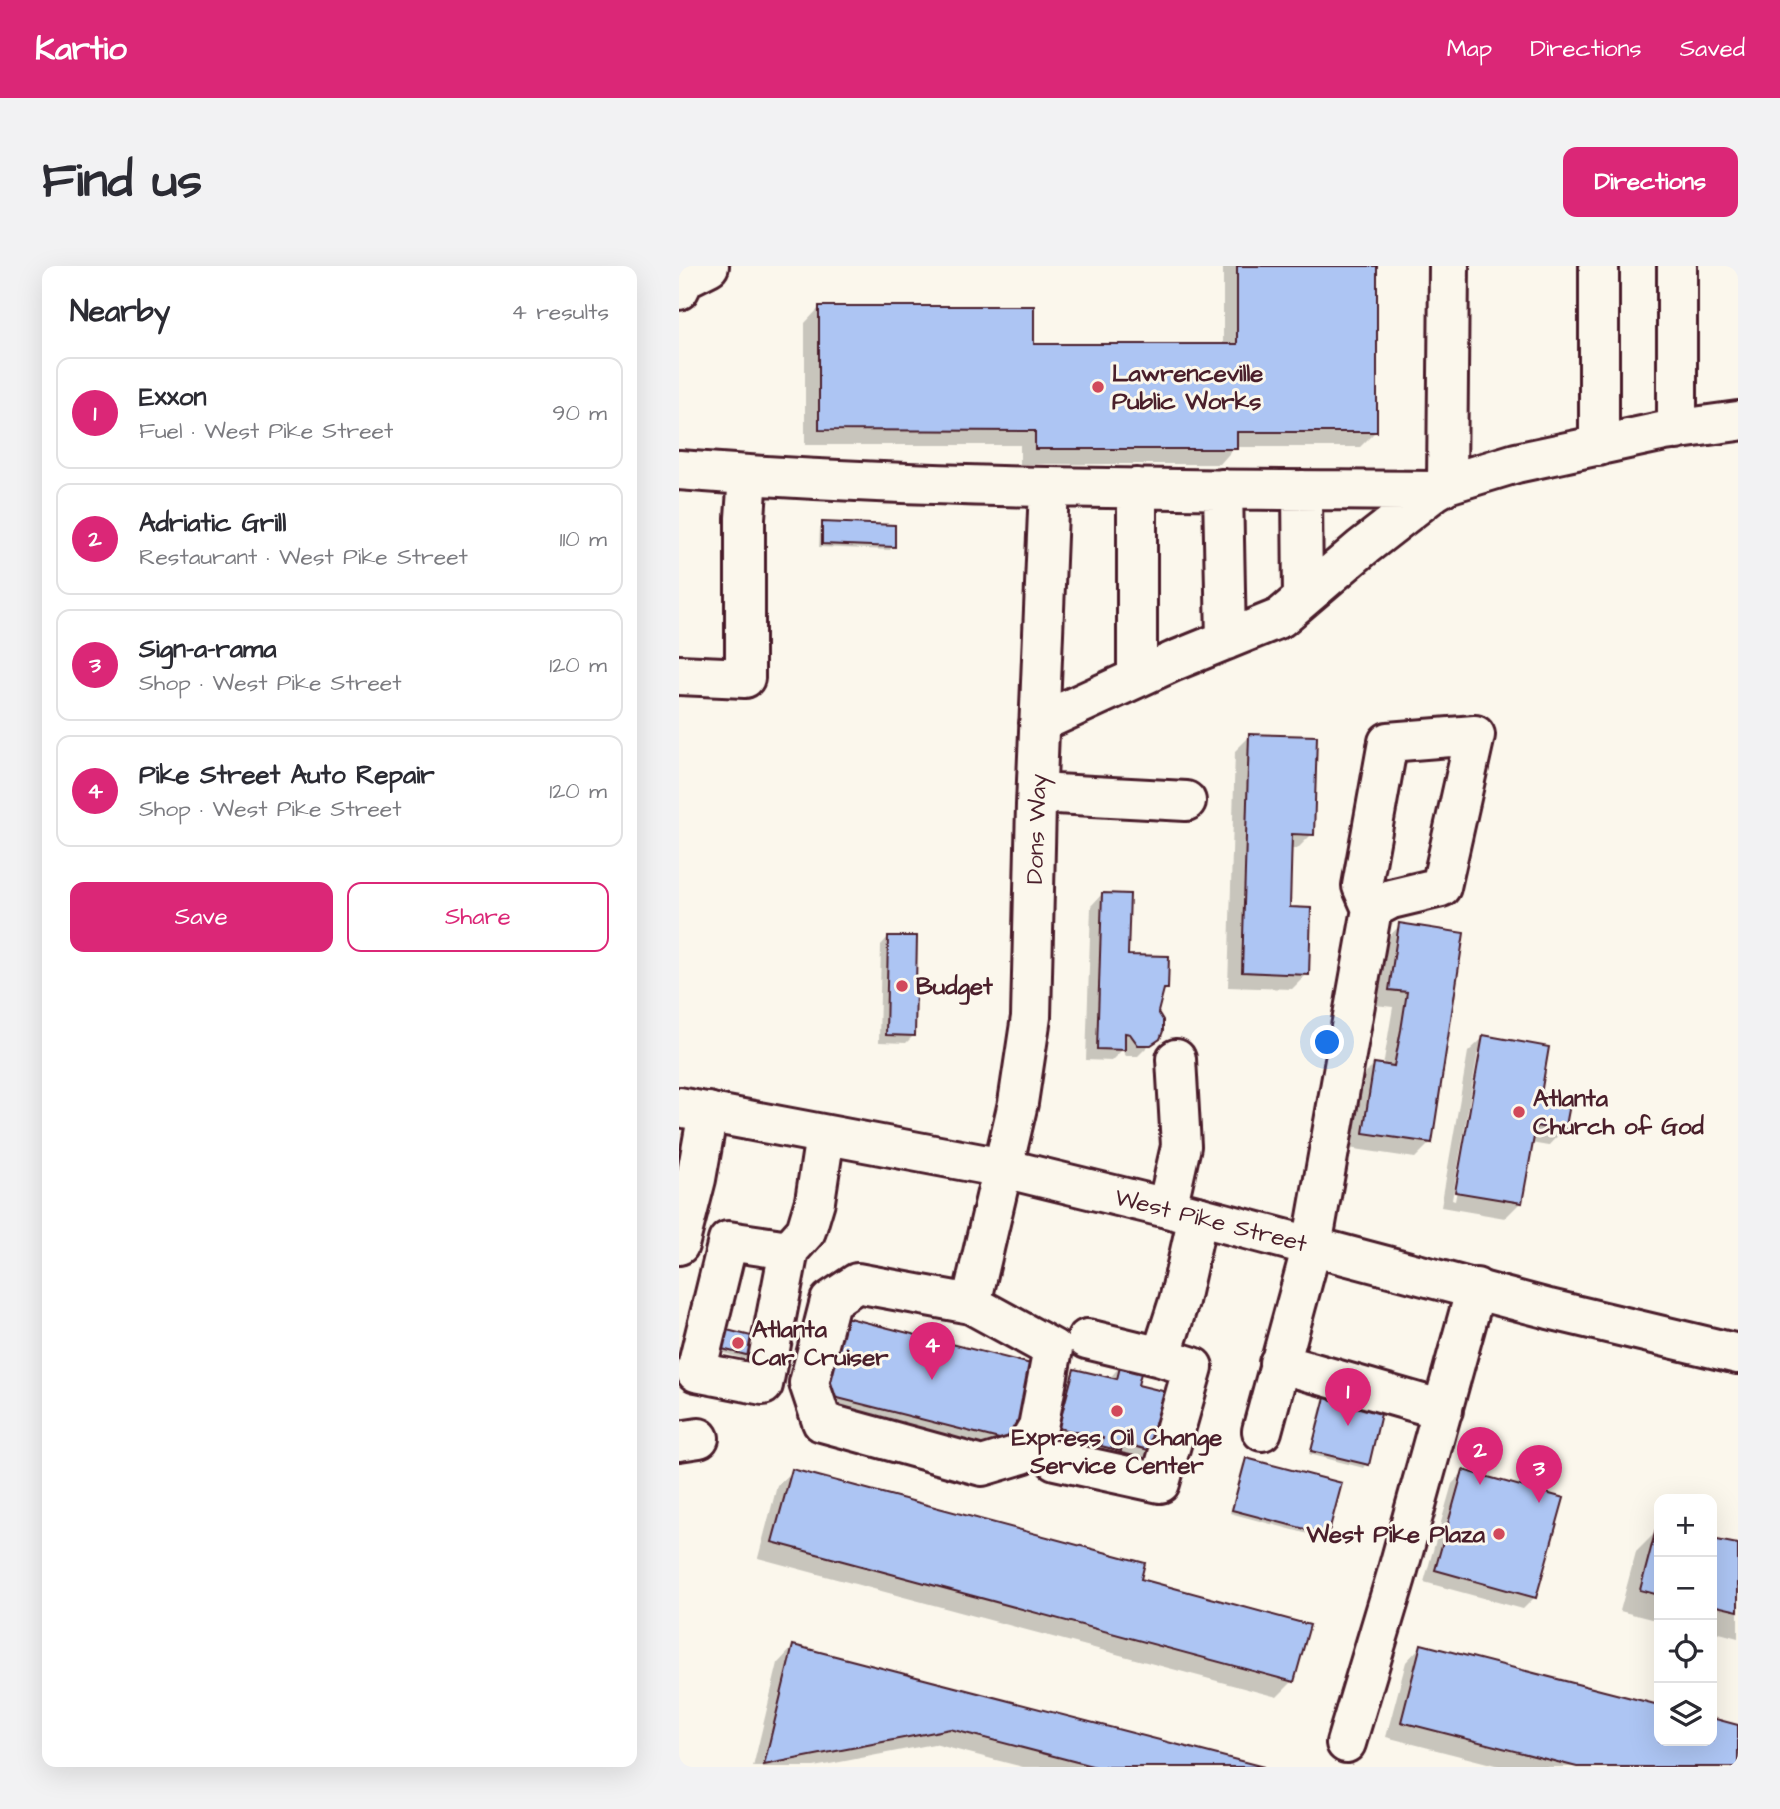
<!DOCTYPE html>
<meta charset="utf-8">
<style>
:root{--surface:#fff;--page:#f2f2f3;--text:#2b2b33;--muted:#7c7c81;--line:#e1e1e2;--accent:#db2777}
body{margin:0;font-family:"Architects Daughter",sans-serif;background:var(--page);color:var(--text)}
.controls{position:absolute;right:21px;bottom:21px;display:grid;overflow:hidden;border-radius:14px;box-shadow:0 7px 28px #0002}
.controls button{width:63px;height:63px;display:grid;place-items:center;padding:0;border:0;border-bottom:2px solid var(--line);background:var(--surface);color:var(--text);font:35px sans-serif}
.you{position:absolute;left:649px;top:777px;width:24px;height:24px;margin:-18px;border:5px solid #fff;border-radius:50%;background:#1a73e8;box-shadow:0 0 0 10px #1a73e833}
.badge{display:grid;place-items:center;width:46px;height:46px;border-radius:50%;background:var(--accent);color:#fff;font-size:23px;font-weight:700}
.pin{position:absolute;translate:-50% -58px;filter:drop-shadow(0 2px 4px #0008)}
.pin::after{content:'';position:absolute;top:37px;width:24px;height:21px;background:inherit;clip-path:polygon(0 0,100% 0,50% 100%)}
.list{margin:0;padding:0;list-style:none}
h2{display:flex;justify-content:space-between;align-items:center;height:91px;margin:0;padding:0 28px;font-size:30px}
h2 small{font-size:23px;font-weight:400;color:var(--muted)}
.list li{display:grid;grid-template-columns:46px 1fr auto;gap:21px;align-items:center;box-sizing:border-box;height:112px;margin:0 14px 14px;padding:0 14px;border:2px solid var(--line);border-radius:14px}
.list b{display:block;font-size:26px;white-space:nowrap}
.list p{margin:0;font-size:23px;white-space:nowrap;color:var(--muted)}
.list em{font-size:23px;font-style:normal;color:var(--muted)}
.actions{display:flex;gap:14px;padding:21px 28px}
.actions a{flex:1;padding:16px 0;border:2px solid var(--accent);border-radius:14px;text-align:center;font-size:24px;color:var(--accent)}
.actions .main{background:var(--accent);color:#fff}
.icon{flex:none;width:38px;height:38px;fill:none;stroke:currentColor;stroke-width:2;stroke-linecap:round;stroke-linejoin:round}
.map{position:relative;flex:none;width:1059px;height:1501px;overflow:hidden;border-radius:14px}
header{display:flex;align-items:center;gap:42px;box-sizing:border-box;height:98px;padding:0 35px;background:var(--accent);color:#fff}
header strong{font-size:33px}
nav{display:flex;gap:38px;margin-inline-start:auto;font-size:24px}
.intro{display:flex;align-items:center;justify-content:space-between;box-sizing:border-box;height:168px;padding:0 42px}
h1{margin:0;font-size:49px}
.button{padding:18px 32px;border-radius:14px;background:var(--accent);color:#fff;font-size:24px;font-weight:700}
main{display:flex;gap:42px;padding:0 42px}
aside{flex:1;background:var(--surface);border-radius:14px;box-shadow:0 7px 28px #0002}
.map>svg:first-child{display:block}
.shadow{fill:#0003;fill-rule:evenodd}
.building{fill:#adc5f3;stroke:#4a1f2b;stroke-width:2}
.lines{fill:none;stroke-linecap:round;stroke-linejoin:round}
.minor-casing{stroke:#4a1f2b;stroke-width:44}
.major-casing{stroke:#4a1f2b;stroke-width:44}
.minor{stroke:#fbf7ec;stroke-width:38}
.major{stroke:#fbf7ec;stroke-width:38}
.poi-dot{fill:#d1495b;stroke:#fbf7ec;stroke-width:2.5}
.labels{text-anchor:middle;stroke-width:6;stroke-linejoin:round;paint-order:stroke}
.poi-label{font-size:24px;font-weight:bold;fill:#4a1f2b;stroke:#fbf7ec;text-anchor:start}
.street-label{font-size:24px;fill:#4a1f2b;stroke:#fbf7ec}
</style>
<header>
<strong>Kartio</strong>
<nav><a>Map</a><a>Directions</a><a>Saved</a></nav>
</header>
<div class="intro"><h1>Find us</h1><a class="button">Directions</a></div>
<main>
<aside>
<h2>Nearby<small>4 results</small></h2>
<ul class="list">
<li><span class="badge">1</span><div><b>Exxon</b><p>Fuel · West Pike Street</p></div><em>90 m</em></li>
<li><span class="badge">2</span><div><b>Adriatic Grill</b><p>Restaurant · West Pike Street</p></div><em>110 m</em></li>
<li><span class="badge">3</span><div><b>Sign-a-rama</b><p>Shop · West Pike Street</p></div><em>120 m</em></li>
<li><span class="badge">4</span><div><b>Pike Street Auto Repair</b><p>Shop · West Pike Street</p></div><em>120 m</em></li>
</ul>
<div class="actions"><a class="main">Save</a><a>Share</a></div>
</aside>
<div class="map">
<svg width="1059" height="1501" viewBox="0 0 1059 1501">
<rect width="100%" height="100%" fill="#fbf7ec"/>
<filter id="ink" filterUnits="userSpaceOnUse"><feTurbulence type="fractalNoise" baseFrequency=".0143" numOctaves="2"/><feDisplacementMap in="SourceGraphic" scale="14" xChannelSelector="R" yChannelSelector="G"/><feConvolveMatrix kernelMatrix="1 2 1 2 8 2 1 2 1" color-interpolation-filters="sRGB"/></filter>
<g filter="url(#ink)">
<path class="shadow" d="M 544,0 L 696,0 L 696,166 L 681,181 L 556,181 L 541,198 L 341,198 L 341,179 L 126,179 L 126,57 L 141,41 L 354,80 L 544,80 Z
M 144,258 L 214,280 L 211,284 L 140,281 L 141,261 Z
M 571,470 L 633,568 L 618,583 L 611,583 L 609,643 L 628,708 L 613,723 L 549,721 L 556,485 Z
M 423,628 L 447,690 L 487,723 L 482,728 L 478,746 L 481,768 L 459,790 L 447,790 L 443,784 L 432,795 L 407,794 L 412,640 Z
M 721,659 L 751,877 L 736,892 L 669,882 L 680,814 L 695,799 L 704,800 L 714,741 L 696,739 L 706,675 Z
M 209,671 L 235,769 L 227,777 L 200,776 L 202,679 Z
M 805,771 L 860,829 L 884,864 L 869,880 L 852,877 L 841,937 L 826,952 L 762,941 L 789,786 ZM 799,786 L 803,786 L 776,935 L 773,934 Z
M 163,1052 L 362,1102 L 327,1193 L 128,1143 Z
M 81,1074 L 74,1095 L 33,1084 Z
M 442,1099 L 457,1120 L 494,1129 L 468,1198 L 369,1173 L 383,1116 L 395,1105 L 430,1113 Z
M 646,1125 L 688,1198 L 685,1202 L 630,1188 Z
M 568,1194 L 648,1268 L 644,1272 L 551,1247 L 564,1198 Z
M 114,1205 L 460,1315 L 614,1415 L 598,1431 L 79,1292 L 98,1220 Z
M 784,1206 L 855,1332 L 844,1343 L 745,1316 L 773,1218 Z
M 978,1265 L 980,1266 L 980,1355 L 941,1345 L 957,1286 Z
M 1033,1275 L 1059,1280 L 1059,1372 L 1033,1365 Z
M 742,1380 L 980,1441 L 980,1475 L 1033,1475 L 1033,1454 L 1059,1461 L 1059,1501 L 824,1501 L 707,1471 L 727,1396 Z
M 114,1381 L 578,1501 L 344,1501 L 255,1478 L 135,1501 L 74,1501 L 99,1397 Z"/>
<path class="building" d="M 558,0 L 698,0 L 698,166 L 558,166 L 558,183 L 356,183 L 356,165 L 140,164 L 140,40 L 355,40 L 355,78 L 558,78 Z
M 143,256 L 216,259 L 216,281 L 143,278 Z
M 570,468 L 638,470 L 635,569 L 613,568 L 611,641 L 632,642 L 630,709 L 563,706 Z
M 423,627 L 451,628 L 449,689 L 490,690 L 489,723 L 485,723 L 479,746 L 484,754 L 484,765 L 481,773 L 472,779 L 459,779 L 451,768 L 446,767 L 446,784 L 418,783 Z
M 720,657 L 785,667 L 753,877 L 684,867 L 695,797 L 715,800 L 722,764 L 728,726 L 710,724 Z
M 209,670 L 238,670 L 236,770 L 207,769 Z
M 804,769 L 870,781 L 862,828 L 892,833 L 886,865 L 857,860 L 843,937 L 776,926 Z
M 162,1050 L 364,1101 L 344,1179 L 143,1128 Z
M 40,1062 L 84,1073 L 79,1092 L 35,1081 Z
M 442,1097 L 463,1103 L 459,1119 L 496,1128 L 481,1187 L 443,1177 L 442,1185 L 422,1180 L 424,1172 L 379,1162 L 395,1103 L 438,1113 Z
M 649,1120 L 705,1135 L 690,1199 L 632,1185 Z
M 567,1192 L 663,1217 L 649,1269 L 553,1244 Z
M 113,1203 L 466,1297 L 462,1313 L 631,1359 L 615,1416 L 93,1276 Z
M 784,1204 L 885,1232 L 857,1332 L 756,1304 Z
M 977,1263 L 980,1264 L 980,1329 L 961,1324 Z
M 1033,1273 L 1059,1278 L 1059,1345 L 1033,1339 Z
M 742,1378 L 980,1439 L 980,1475 L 1033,1475 L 1033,1452 L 1059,1459 L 1059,1501 L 898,1501 L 722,1456 Z
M 114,1379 L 585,1501 L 417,1501 L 271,1463 L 85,1499 Z"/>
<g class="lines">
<defs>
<path id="minor" d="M 998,0 L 998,164
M 0,24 L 6,12 L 30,0
M 920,180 L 920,0
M 0,204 C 251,224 504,223 756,225 L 768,218 L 837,197 L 986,165 L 1059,155
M 768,218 L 770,0
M 458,222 L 458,412
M 544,223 L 547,374
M 623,224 L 624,332
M 0,409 L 66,412 L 66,252 L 69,209
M 360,457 L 495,395 L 601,352 L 683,282 L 756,225
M 358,527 L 507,535
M 488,942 L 502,880 L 497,793
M 0,979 L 17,913 L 29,846
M 110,984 L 84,1119 L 17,1106 L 49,975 L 110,984 L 127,965 L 136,935 L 146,869
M 292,1038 L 374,1083 L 359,1161 L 343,1188 L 303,1200 L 143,1156 L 130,1117 L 151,1035 L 178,1017 L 292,1038 L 339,837 L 352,751 L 357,539 L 370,221
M 408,1073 L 482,1091
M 600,1097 L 764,1144
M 583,1165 L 633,980 L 693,643 L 683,620 L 709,476 L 796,469 L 762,621 L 712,633 L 693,643
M 0,1175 L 20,1172
M 376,1194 L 481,1217 L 514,1101 L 482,1091 L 500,1035 L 519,950
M 667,1477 L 717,1311 L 797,1022"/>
<path id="major" d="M 0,841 L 324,902 L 488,942 L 870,1043 L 1059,1088"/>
</defs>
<use href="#minor" class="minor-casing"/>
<use href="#major" class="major-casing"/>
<use href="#minor" class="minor"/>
<use href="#major" class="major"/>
</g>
</g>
<g class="poi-dot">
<circle cx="419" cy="121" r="7"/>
<circle cx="223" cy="720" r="7"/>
<circle cx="840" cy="846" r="7"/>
<circle cx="59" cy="1077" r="7"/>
<circle cx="438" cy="1145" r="7"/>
<circle cx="820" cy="1268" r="7"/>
</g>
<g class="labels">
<g class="poi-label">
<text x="433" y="115">Lawrenceville<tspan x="433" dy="28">Public Works</tspan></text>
<text x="237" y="728">Budget</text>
<text x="854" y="840">Atlanta<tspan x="854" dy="28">Church of God</tspan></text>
<text x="73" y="1071">Atlanta<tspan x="73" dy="28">Car Cruiser</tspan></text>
<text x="438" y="1179" text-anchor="middle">Express Oil Change<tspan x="438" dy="28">Service Center</tspan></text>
<text x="806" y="1276" text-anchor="end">West Pike Plaza</text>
</g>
<g class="street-label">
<text transform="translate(357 563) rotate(-88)" y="8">Dons Way</text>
<text transform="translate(532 954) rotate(14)" y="8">West Pike Street</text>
</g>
</g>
</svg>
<div class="controls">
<button>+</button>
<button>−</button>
<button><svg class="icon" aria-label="locate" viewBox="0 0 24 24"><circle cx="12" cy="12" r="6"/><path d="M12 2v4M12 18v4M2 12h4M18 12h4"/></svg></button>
<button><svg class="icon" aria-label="layers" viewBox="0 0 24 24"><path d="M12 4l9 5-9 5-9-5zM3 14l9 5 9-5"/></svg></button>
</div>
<div class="you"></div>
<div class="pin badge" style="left:669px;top:1160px">1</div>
<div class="pin badge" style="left:801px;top:1219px">2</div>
<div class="pin badge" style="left:860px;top:1237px">3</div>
<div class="pin badge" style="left:253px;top:1114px">4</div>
</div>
</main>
